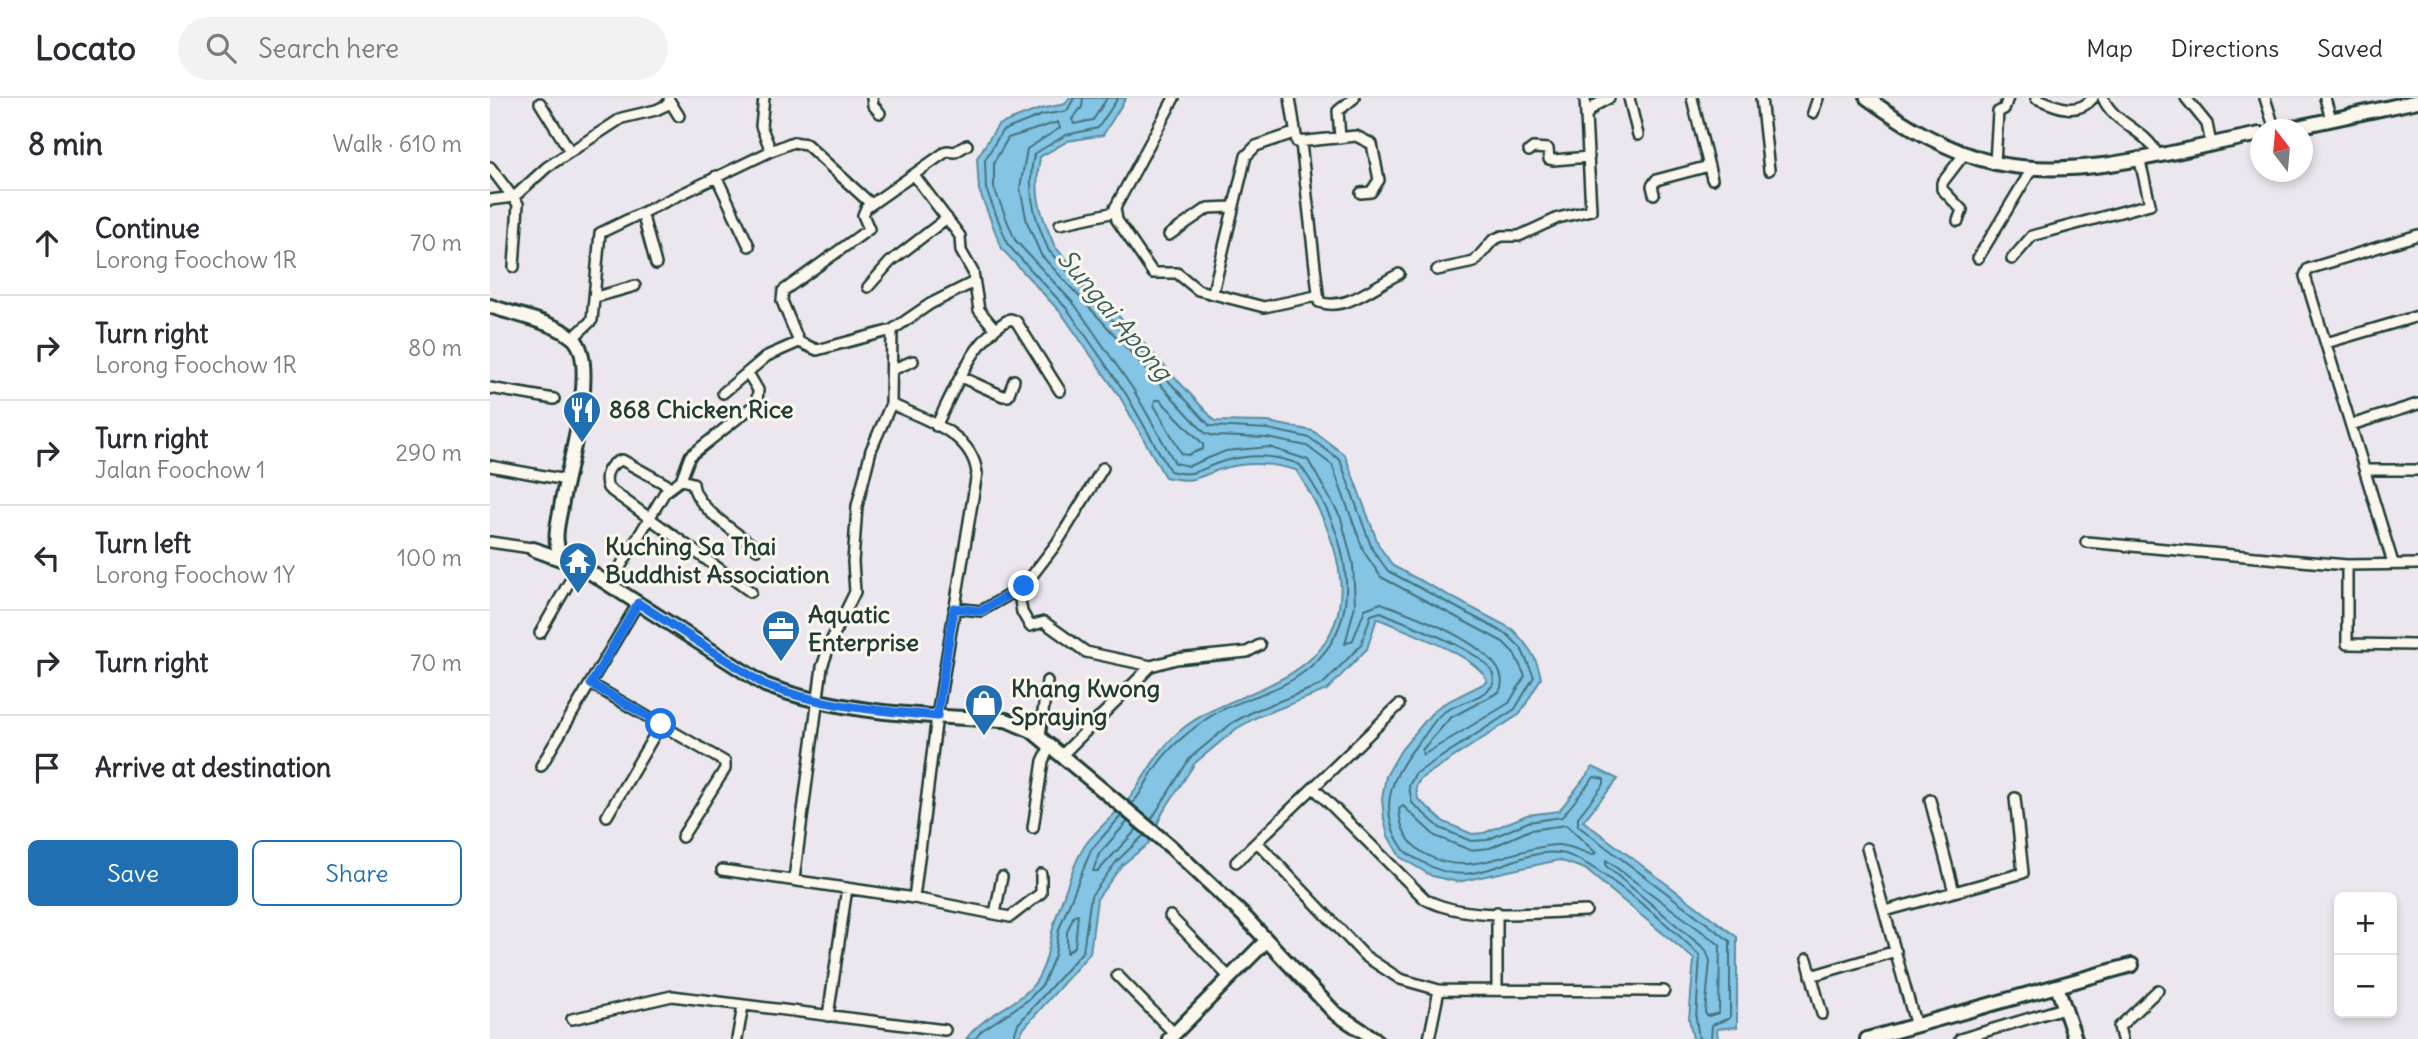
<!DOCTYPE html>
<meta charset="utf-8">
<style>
:root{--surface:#fff;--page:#f2f2f3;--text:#2b2b33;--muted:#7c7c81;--line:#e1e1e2;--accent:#1f6fb2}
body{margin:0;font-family:Delius,sans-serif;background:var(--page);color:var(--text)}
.controls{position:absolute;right:21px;bottom:21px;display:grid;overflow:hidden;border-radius:10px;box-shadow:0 4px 10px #0003}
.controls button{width:63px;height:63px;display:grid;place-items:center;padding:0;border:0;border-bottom:2px solid var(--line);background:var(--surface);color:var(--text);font:35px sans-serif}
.compass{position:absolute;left:1760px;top:21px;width:63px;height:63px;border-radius:50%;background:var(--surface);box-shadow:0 4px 10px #0003;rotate:344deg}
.stop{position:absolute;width:21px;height:21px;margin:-16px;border:5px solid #1a73e8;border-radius:50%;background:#fff}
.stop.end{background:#1a73e8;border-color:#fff;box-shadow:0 2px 7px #0008}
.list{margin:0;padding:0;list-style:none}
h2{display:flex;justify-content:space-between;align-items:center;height:91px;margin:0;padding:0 28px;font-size:30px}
h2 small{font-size:23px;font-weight:400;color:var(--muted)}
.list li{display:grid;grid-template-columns:46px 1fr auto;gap:21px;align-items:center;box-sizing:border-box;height:105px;padding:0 28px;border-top:2px solid var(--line)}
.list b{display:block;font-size:26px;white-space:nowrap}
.list p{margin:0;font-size:23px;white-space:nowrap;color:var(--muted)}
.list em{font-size:23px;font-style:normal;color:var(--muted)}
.actions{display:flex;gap:14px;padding:21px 28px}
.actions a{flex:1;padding:16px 0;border:2px solid var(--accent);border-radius:10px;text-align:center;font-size:24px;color:var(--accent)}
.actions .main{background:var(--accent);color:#fff}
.icon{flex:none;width:38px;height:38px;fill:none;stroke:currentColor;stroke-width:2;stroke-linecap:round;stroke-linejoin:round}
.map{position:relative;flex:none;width:1928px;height:941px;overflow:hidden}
header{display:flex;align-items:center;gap:42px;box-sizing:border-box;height:98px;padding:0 35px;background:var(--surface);border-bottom:2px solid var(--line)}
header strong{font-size:33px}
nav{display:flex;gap:38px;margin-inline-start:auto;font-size:24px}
.search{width:490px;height:63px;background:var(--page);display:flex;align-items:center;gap:18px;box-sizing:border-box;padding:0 24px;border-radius:38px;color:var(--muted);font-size:26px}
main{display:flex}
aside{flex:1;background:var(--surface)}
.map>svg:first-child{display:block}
.water{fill:#84c4e5;stroke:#5c8e9e;stroke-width:2}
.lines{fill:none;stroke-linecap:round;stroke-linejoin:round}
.shore{stroke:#47737b;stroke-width:2}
.street-casing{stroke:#1f3d34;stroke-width:14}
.secondary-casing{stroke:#1f3d34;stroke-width:18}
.street{stroke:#fbf7ec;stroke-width:9}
.secondary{stroke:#fbf7ec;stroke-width:12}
.route{stroke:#1a73e8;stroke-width:9}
.labels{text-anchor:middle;stroke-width:6;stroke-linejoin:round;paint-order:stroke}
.poi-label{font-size:24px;font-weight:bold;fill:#1f3d34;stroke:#fbf7ec;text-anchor:start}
.water-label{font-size:26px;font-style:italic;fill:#385f60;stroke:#fbf7ec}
</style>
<header>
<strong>Locato</strong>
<div class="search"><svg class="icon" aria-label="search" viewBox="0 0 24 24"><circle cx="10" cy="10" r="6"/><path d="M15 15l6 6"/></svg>Search here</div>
<nav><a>Map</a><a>Directions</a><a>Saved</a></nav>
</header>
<main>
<aside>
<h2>8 min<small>Walk · 610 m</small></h2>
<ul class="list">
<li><svg class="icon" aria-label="ahead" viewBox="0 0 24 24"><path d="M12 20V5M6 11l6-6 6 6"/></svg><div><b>Continue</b><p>Lorong Foochow 1R</p></div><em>70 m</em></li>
<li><svg class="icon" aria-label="right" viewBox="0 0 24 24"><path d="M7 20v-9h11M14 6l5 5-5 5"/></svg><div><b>Turn right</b><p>Lorong Foochow 1R</p></div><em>80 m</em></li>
<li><svg class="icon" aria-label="right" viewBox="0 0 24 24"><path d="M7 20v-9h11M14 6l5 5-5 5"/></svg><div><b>Turn right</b><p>Jalan Foochow 1</p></div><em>290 m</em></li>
<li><svg class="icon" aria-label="left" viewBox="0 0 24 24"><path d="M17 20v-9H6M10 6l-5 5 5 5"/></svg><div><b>Turn left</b><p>Lorong Foochow 1Y</p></div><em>100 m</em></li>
<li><svg class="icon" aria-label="right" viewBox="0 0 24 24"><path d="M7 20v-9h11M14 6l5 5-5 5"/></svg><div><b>Turn right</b></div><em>70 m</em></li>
<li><svg class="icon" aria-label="arrive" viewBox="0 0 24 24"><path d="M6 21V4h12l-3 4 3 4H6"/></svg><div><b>Arrive at destination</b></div></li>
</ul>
<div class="actions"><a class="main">Save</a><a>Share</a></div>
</aside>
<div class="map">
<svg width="1928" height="941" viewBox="0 0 1928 941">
<rect width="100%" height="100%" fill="#ece7ee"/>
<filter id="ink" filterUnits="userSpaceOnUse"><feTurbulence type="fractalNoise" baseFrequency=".0143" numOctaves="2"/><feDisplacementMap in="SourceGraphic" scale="14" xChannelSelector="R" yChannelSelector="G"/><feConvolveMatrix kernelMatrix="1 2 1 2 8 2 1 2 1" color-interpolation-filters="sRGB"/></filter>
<g filter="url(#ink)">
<path class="water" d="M 579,0 L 636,0 L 613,37 L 578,43 L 550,59 C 543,98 550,114 565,149 L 725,323 L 778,324 L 823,333 L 855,357 L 889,448 L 903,468 L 1022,531 C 1037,546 1047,559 1051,580 L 1030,616 L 930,681 L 926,689 L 928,701 L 954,724 L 982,736 L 994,735 L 1037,717 L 1069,713 L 1103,669 L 1128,681 L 1093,723 L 1247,839 L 1247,929 L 1227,931 L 1228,941 L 1203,941 L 1199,921 L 1204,861 L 1095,771 L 1069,762 L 968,784 L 942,778 L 910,759 L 898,738 L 894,721 L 892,701 L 896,678 L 911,652 L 940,617 L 951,607 L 997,584 C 992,558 911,532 887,520 L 877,551 L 837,592 L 767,619 L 746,631 L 705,665 L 673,714 L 658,746 L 632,767 L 607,801 L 600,855 L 533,931 L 528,941 L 476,941 C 495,914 534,906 548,880 C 560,860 559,836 568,814 C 576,793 583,765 596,746 C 611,726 633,711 646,691 C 660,669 671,649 691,632 C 735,595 811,591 840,536 C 868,483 835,417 806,372 C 784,366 762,363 739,369 C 708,376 711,387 675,379 L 630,299 L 572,216 L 512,151 L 489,92 L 487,60 L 508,27 L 550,11 L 575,6 Z"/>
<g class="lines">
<path class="shore" d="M 584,0 L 577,13 L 552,17 L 512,33 L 495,62 L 496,91 L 518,147 L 578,212 L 636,296 L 680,373 C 707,381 714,367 739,362 C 762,356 788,357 810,367 C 859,434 886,531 802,582 C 775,598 740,604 715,622 C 698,634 680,649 668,666 C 658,679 653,694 642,706
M 593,0 L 592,9 L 582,21 L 584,26 L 603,22 L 617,0
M 628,0 L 608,30 L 576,37 L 544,56 C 536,92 544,120 559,153 L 720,328 L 778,331 L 820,340 L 850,362 L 882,451 L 898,473 L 1018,537 L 1031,550 L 1044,579 L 1025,611 L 925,676 L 919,688 L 922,705 L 950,730 L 981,743 L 997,742 L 1038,724 L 1072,719 L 1104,679 L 1114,681 L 1114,686 L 1088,719 L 1088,728 L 1240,843 L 1240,920 L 1222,927 L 1221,941
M 568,24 L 570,30 L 537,51 L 530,90 L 537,124 L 551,157 L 715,335 L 724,338 L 777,340 L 817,348 L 842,367 L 874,454 L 891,479 L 1013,544 L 1024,555 L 1035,578 L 1019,605 L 933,657 L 932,652 L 960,620 L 1009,594 C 1031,555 919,515 891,505 L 875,511 L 863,542 L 855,546 L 865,507 L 863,466 L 851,420 L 818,362 L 779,349 L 736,353 L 699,368 L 685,365 L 643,291 L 585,207 L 525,142 L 504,90 L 504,64 L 518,40 Z
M 665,302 L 670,302 L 713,346 L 713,351 L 698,357 L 692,356 L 664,307 Z
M 913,708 L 945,738 L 980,752 L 1000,750 L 1040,732 L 1076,727 L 1106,755 L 1102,757 C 1091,753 1077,746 1066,747 C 1020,750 979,782 935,756 C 918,746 910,730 909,711 Z
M 661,722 L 700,660 L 742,625 L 764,613 L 833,586 L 871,547 L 881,517 L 891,514 C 916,526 991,551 1002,574 C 1004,578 1005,586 1001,589 C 991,601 967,605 954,614 C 945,620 941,629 934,638 C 905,671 883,709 914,752 C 919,758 929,762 936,766 C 987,795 1023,750 1070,755 C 1100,758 1186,833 1210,858 L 1206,920 L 1209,941
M 638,723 L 609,756 L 603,773 L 608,773 L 647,731
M 1116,762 L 1230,847 L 1229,915 L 1218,918 L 1215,915 L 1220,863 L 1216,852 L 1116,768 Z
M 588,816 L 585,848 L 577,855 L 577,834 L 584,817 Z
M 485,941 L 491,933 L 538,902 L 553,886 L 565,857 L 569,831 L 601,752 L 631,718
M 523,941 L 528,926 L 593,853 L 601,798 L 627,763 L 654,737"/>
<defs>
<path id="street" d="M 274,0 L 271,28 L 281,53
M 382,0 L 383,7 L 390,15
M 684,0 L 625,110 L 627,122 L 663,175 L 687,175 L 708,192 L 774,209 L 826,198
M 800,0 L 807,44 L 866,38 L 882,46 L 889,82 L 881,94 L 871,95
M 1139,0 L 1148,37
M 1202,0 L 1222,81
M 1271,0 L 1279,72
M 1546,0 C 1565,8 1587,19 1603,0
M 1613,0 C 1624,26 1655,31 1667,56
M 1696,0 L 1717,26 L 1721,46
M 1775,0 L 1785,32
M 1835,0 L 1841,21
M 179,2 L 189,18
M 50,5 L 80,53
M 1323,15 L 1328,0
M 1097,16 L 1106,7 L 1119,0
M 850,40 L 848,13 L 864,0
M 811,45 L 829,204 C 856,214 885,187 909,176
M 1039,53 L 1043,50 L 1058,51 L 1059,61 L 1063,62 L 1099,59
M 1505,65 L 1508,14 L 1514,11 L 1518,0
M 0,69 L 28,106 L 24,169
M 424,77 L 470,138 L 471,153 L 483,174 L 489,212 L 505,231
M 226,78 L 259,148
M 1164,96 L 1162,88 L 1166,82 L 1219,68
M 0,102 L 24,99 L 57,69 L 132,20 L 166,12 L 181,5
M 152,115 L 166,166
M 1468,123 L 1472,112 L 1452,91 L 1452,85 L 1475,55
M 570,126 L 625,114
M 679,137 L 718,110 L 742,109
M 1488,160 L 1543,69
M 1522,161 L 1542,138 L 1660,106 L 1649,59
M 947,172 L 984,164 L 1003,142 L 1012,138 L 1029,138 L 1068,120 L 1101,112 L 1095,0
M 378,189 L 400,164 L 457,120
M 723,194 L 756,58 L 766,48 L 804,35
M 106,199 L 145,188
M 83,240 L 102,222 L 110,135 L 281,53 L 303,44 L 316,46 L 381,106
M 309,244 L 292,203 L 293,193 L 379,131 L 373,117 L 376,110 L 457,53 L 465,54 L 477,47
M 1836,245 L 1928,218
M 404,271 L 423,263
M 471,279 L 513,298 L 518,298 L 524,282
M 0,290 L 64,301
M 233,295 L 277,258 L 309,244 L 327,252 L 402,232
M 401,306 C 433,321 482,334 487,375 L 447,618 L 424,800
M 1861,327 L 1928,306
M 446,328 C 464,293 483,240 520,221 L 526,223 L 570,293
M 0,368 L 76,382
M 1875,372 L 1928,372
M 191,382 L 203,385 C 204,409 248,435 267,451
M 179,388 L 132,362 C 119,366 113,377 118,390 L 261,494
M 0,444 L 48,451
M 1596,444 L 1857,467 L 1928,466
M 1903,465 L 1815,178 L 1818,171 L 1928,137
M 1857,467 L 1857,546 L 1928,547
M 120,486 L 175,394 L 191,382 L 200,358 L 267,305 L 268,292 L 258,275
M 528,490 L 532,514 L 540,528 L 554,524 L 596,554 L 661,568 L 686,561 L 757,554 L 770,547
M 464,510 L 491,513 L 534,488 L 567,445 L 613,370
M 50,535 L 89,467
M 101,586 L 235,664 L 235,671 L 192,739
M 550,638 L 557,583
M 572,657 L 661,568
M 51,668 L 148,505
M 824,690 L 935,801 C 976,824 1050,814 1096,813
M 1440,702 L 1464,794
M 117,718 L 171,626
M 543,730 L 553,663 L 560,648
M 767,744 L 875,858 L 910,881 L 949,892 L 1174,893
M 1377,750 L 1425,925
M 746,764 L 909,607
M 232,772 L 424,800 L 520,819 L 551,795 L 551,776
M 304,781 L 332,569 L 341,543 L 365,494 L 363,464 L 367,408 L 381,352 L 401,306 L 402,232 L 440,206 L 482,185
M 1395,813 L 1533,775 L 1525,700
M 1007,814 L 1007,892
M 505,816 L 512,779
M 680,818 L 740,880
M 1317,861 L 1332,916
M 627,877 L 684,935
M 1321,878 L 1406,853
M 338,918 L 357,790
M 82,921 L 182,898 L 455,932
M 247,941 L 253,908
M 939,941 L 949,892
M 1470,941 L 1574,910
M 1632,941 L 1629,929 L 1668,892"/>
<path id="secondary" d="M 1377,0 C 1416,28 1458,54 1505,65 C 1591,83 1687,52 1770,36
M 1793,32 L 1928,3
M 0,208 C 22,216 68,225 84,241 C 109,266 78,369 72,403 C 70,419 62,440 70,455 L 275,587 C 352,616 435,618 516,622 L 542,633 L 681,749 L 753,817 L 845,915 L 885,941
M 43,451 L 76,463
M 1567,888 L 1585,941
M 679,941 L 776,843
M 1377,941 L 1642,867"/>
</defs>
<use href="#street" class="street-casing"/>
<use href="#secondary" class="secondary-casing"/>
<use href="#street" class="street"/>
<use href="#secondary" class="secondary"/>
</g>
</g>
<g class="lines" filter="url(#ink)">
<path class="route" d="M 171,626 L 101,586 L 148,505 L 275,587 C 334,609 386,612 447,618 L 464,510 L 491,513 L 534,488"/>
</g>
<defs>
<symbol id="restaurant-pin" viewBox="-11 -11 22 30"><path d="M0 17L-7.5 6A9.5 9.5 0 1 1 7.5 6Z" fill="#1f6fb2" stroke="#fbf7ec"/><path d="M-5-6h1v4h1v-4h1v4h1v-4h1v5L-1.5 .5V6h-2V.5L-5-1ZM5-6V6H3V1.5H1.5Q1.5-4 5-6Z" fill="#fff"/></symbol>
<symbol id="temple-pin" viewBox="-11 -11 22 30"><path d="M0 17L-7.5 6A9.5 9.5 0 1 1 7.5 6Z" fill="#1f6fb2" stroke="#fbf7ec"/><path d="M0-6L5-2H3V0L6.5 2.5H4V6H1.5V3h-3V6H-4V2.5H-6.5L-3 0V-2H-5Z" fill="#fff"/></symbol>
<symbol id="office-pin" viewBox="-11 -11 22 30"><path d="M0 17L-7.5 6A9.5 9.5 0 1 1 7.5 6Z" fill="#1f6fb2" stroke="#fbf7ec"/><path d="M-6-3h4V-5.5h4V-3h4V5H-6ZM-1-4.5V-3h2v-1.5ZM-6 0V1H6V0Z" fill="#fff"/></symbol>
<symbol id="shop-pin" viewBox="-11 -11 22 30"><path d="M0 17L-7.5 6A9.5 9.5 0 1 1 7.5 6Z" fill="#1f6fb2" stroke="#fbf7ec"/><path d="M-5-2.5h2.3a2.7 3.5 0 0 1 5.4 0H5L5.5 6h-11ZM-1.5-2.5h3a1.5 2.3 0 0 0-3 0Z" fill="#fff"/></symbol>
</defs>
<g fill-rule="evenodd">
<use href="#restaurant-pin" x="70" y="290" width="44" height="60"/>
<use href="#temple-pin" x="66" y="441" width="44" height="60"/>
<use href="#office-pin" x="269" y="509" width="44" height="60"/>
<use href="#shop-pin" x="472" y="583" width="44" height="60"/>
</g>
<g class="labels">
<g class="poi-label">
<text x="119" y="320">868 Chicken Rice</text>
<text x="115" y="457">Kuching Sa Thai<tspan x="115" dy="28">Buddhist Association</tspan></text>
<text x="318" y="525">Aquatic<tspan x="318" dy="28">Enterprise</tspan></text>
<text x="521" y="599">Khang Kwong<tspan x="521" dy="28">Spraying</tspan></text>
</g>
<g class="water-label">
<text transform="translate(625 217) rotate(50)" y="9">Sungai Apong</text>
</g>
</g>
</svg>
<div class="controls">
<button>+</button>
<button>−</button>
</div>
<svg class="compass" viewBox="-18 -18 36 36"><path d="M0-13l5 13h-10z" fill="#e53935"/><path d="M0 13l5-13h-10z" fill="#7c7c81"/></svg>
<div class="stop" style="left:171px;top:626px"></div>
<div class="stop end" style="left:534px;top:488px"></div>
</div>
</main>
